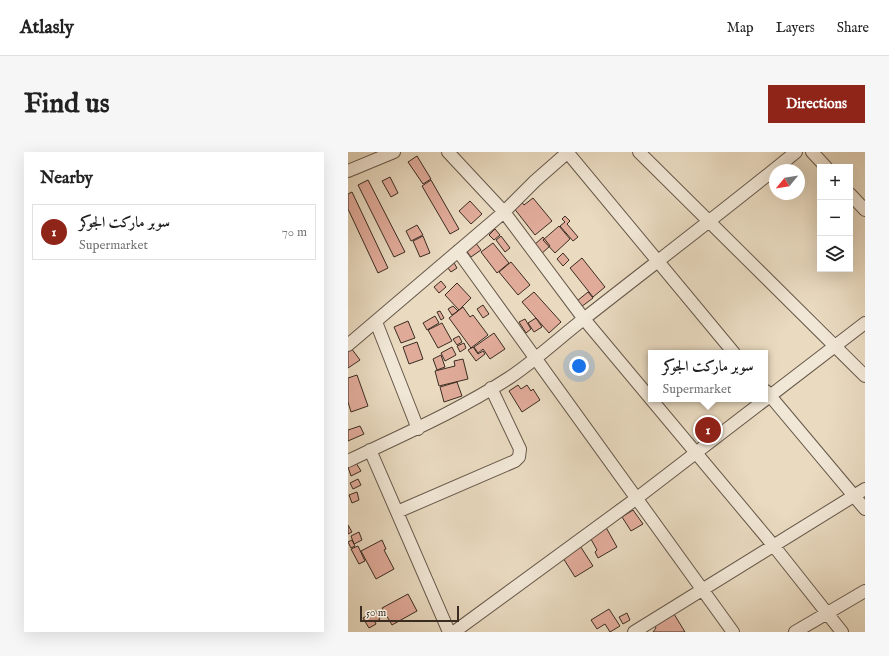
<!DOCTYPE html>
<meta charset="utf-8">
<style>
:root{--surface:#fff;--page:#f6f6f6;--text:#222;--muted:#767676;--line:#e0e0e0;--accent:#8f2418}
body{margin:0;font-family:"IM FELL English",Amiri,serif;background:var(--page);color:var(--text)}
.controls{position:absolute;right:12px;top:12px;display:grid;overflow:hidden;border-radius:0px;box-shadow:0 4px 16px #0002}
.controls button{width:36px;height:36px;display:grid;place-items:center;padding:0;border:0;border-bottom:1px solid var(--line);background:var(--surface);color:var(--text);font:20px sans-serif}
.compass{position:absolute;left:421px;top:12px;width:36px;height:36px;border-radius:50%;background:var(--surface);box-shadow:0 4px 16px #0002;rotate:240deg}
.scale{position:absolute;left:12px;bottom:10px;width:99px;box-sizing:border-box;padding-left:4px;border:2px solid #3b2c22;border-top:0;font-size:11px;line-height:14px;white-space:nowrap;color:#3b2c22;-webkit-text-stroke:3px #f1e7d6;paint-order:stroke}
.you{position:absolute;left:231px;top:214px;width:14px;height:14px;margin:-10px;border:3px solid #fff;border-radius:50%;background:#1a73e8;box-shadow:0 0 0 6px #1a73e833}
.badge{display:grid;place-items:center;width:26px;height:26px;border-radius:50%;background:var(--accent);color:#fff;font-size:13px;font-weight:700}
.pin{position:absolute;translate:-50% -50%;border:2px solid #fff;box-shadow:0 1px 4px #0006}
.popup{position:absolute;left:300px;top:198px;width:120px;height:52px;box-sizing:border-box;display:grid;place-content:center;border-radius:0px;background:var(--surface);filter:drop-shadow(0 1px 3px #0005);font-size:13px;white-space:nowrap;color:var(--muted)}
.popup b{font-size:15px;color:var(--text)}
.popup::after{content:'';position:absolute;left:50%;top:100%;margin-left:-8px;border:8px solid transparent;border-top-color:var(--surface)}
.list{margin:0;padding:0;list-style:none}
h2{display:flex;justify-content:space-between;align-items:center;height:52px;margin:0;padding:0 16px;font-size:17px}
h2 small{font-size:13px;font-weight:400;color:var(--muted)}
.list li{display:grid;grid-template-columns:26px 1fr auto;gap:12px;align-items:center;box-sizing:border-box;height:56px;margin:0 8px 8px;padding:0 8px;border:1px solid var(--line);border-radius:0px}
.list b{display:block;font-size:15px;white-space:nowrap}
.list p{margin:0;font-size:13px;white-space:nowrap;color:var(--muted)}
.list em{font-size:13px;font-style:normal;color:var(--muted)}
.icon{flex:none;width:22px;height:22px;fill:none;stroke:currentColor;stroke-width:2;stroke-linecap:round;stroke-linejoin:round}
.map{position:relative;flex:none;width:517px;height:480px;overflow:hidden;border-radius:0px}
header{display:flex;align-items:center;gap:24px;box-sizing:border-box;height:56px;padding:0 20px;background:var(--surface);border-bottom:1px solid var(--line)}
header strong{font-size:19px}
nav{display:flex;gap:22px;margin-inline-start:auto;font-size:14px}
.intro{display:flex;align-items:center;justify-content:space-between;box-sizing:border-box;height:96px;padding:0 24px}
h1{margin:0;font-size:28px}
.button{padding:10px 18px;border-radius:0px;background:var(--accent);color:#fff;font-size:14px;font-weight:700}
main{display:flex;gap:24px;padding:0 24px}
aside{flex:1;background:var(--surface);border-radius:0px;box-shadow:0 4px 16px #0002}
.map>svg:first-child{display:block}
.building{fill:#e1ab9a;stroke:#3b2c22}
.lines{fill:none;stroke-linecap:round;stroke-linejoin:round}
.minor-casing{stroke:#66584a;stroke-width:14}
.minor{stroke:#f1e7d6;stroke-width:12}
</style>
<header>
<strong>Atlasly</strong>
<nav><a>Map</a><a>Layers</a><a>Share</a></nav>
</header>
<div class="intro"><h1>Find us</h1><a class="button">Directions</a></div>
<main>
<aside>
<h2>Nearby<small></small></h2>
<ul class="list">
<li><span class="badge">1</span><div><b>سوبر ماركت الجوكر</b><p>Supermarket</p></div><em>70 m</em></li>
</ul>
</aside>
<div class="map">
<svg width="517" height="480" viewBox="0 0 517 480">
<rect width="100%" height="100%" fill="#e9dac0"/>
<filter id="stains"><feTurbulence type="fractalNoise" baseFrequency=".005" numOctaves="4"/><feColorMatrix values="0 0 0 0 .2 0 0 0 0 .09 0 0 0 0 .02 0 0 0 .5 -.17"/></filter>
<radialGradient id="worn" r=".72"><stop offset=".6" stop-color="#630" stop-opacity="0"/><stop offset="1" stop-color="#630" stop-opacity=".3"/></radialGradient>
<path class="building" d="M 69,4 L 83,27 L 75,32 L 60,10 Z
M 42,25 L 50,41 L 43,45 L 34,29 Z
M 20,28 L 57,100 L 46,105 L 10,33 Z
M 83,28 L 111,77 L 102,82 L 74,34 Z
M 4,40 L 40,116 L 30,121 L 0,57 L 0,42 Z
M 185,46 L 204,69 L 187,83 L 165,55 L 173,49 L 176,53 Z
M 122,49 L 134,62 L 123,72 L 111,59 Z
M 217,64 L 222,69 L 219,72 L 230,85 L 225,89 L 212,74 L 217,70 L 214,67 Z
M 69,73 L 75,83 L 63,89 L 58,79 Z
M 211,74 L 222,87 L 207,101 L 195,88 Z
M 147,77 L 152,83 L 146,88 L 141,83 Z
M 75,84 L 82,101 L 72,105 L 65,89 Z
M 153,84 L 162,96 L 157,100 L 148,88 Z
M 195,85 L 202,94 L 192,103 L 185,94 Z
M 127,90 L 133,98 L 123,105 L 117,97 Z
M 145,91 L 161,111 L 149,121 L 133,100 Z
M 215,101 L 221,108 L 215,114 L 209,107 Z
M 234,106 L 257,135 L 245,145 L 222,116 Z
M 163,110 L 182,133 L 170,143 L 151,120 Z
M 106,111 L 109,116 L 103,120 L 99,115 Z
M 93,129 L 98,135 L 91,141 L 86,135 Z
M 109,131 L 123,146 L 111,158 L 97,143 Z
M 186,140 L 213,170 L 201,181 L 174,150 Z
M 240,140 L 245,146 L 233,155 L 229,149 Z
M 135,153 L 141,162 L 135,166 L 129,157 Z
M 105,154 L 110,159 L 104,163 L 100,157 Z
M 115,155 L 122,165 L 125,163 L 140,183 L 123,196 L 101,166 Z
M 92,159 L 96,166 L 93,168 L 89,160 Z
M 87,164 L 91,171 L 79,178 L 75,171 Z
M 188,166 L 194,175 L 186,180 L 180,171 Z
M 177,167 L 183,177 L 178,181 L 171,170 Z
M 60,169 L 67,186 L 53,191 L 46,175 Z
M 94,171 L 104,189 L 90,196 L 80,178 Z
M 146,181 L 157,197 L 142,207 L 135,197 L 130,201 L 126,195 Z
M 111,184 L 114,190 L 109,193 L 105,187 Z
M 69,190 L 75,207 L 61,212 L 55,195 Z
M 116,191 L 118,196 L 112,200 L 109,194 Z
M 104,195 L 108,203 L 97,209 L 93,201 Z
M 125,195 L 130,202 L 135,199 L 137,202 L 128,209 L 120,198 Z
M 3,196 L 12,208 L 0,216 L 0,198 Z
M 93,203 L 97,215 L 89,218 L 85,207 Z
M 115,207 L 120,227 L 91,234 L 87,219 L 107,214 L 106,209 Z
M 9,223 L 20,254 L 3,260 L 0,250 L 0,226 Z
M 109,230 L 114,244 L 96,250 L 92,235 Z
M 170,233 L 173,237 L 179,233 L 183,239 L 185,237 L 192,248 L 174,260 L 161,239 Z
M 12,274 L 16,282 L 0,289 L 0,278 Z
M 8,311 L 13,319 L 3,324 L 0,315 Z
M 10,327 L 13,333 L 5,337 L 2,331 Z
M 9,340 L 11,348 L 4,351 L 1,343 Z
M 285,358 L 295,372 L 283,379 L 274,365 Z
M 255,370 L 269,395 L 250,406 L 247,400 L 249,398 L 239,380 Z
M 0,373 L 4,380 L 0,382 Z
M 11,380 L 14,388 L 6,392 L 3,384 Z
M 227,386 L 245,414 L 227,425 L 210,398 Z
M 4,388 L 7,394 L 3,396 L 0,390 Z
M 34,388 L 38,397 L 36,398 L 46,417 L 28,427 L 13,399 Z
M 10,394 L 17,409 L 11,412 L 3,397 Z
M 60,442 L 69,459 L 44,473 L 34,456 Z
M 261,457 L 272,474 L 262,480 L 257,472 L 249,477 L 243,468 Z
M 28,459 L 32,467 L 27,470 L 28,472 L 21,476 L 15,466 Z
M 279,461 L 282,468 L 275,472 L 271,465 Z
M 326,462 L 337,480 L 305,480 L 308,476 L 307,474 Z"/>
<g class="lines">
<defs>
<path id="minor" d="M 100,0 L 156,60 L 236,167 L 425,393 L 494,480
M 291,0 L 517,224
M 464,0 L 478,15
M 220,1 L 386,201
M 0,19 L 46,0
M 502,42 L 517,58
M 110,99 L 385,480
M 28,170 L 70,277
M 0,193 L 156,60 L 187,29 L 220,0
M 418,239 L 517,357
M 22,298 L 101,480
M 0,309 C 54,283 110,259 161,226 C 188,208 211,186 237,166 C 307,111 378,57 448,0
M 49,360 L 167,309 L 171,305 L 172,297 L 143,236
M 106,480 L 289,346 L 517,171
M 286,480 L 517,337
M 447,480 L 517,439"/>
</defs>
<use href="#minor" class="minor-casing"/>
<use href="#minor" class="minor"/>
</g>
<rect width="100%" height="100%" filter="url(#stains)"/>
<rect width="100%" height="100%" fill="url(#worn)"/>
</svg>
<div class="controls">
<button>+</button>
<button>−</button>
<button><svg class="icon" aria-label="layers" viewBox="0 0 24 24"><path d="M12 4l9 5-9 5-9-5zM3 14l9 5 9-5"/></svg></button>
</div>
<svg class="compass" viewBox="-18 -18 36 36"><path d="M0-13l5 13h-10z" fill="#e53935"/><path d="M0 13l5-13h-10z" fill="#767676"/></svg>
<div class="scale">50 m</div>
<div class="you"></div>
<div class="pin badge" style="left:360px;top:278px">1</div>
<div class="popup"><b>سوبر ماركت الجوكر</b>Supermarket</div>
</div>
</main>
